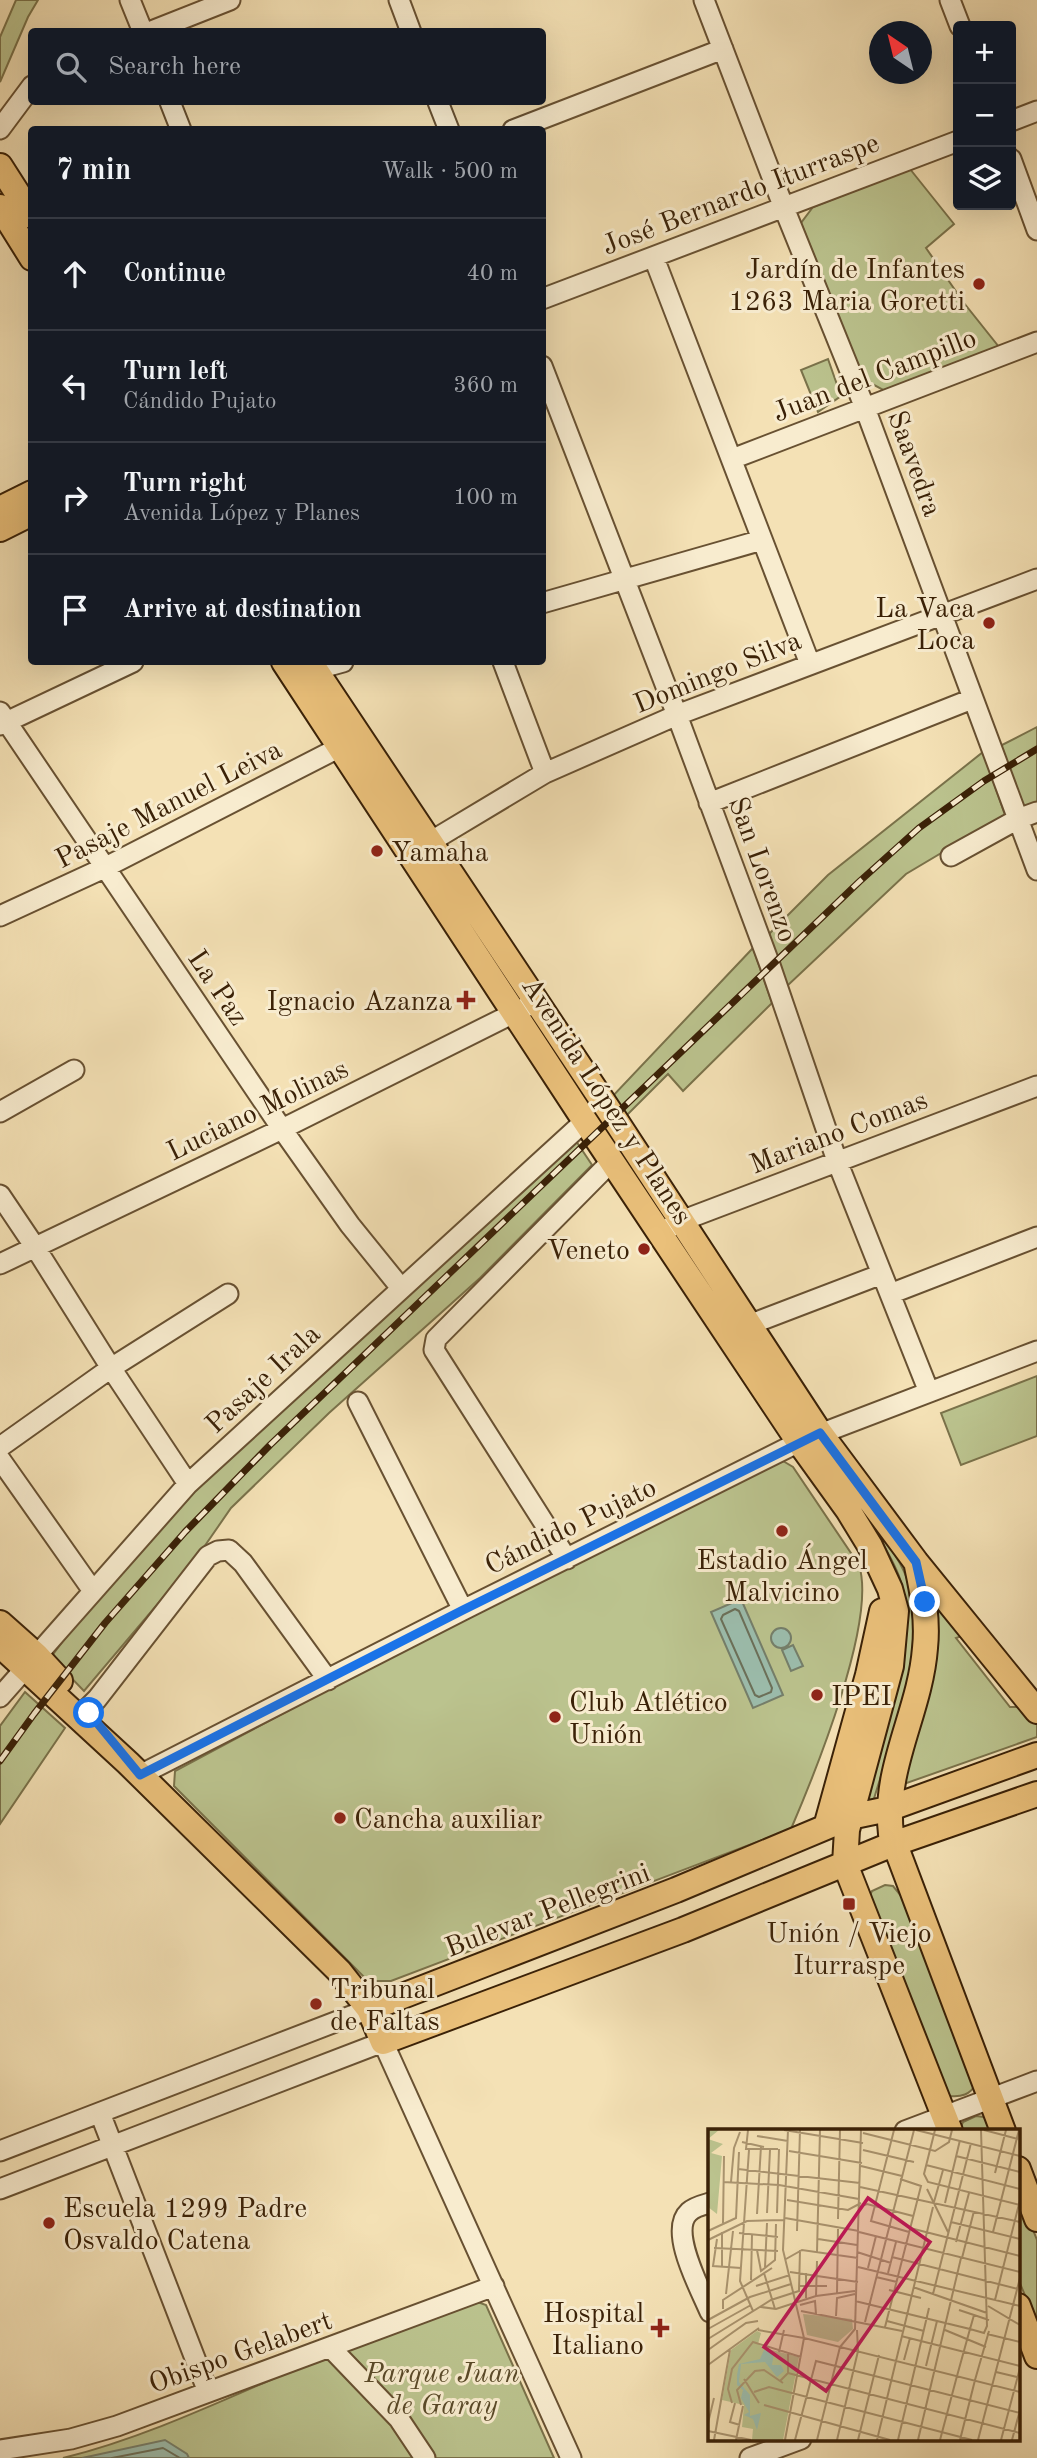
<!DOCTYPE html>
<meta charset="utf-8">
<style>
:root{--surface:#171b24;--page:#242831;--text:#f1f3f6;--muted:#9ea1a6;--line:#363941}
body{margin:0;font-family:"Old Standard TT",serif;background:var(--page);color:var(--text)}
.controls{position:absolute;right:21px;top:21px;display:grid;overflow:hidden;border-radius:7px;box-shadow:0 7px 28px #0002}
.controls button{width:63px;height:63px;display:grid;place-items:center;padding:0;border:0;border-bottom:2px solid var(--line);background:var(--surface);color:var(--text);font:35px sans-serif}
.compass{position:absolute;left:869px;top:21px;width:63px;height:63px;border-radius:50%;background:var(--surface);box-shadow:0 7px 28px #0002;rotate:325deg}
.stop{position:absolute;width:21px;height:21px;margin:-16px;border:5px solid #1a73e8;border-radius:50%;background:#fff}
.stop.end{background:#1a73e8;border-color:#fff;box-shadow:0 2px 7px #0008}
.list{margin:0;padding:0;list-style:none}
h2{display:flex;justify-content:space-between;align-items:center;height:91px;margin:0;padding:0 28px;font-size:30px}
h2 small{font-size:23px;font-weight:400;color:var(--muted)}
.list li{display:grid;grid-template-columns:46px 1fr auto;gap:21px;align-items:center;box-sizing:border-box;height:112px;padding:0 28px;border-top:2px solid var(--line)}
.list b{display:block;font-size:26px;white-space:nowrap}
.list p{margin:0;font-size:23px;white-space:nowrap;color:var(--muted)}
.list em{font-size:23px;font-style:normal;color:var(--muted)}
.icon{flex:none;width:38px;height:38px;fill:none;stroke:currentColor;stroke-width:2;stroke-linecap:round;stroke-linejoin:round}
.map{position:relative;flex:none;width:1037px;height:2458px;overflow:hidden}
.search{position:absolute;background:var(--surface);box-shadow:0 7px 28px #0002;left:28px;top:28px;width:518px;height:77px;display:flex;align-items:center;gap:18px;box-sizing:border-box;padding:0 24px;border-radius:7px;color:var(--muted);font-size:26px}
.panel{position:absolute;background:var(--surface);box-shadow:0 7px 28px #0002;left:28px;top:126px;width:518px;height:539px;border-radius:7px}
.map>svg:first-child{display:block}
.green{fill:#bbc38e;stroke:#7a724a;stroke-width:2}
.water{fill:#9cbeae;stroke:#757f6b;stroke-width:2}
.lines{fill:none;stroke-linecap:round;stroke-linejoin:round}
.shore{stroke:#6b705a;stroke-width:2}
.minor-casing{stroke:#685132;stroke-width:23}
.major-casing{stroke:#3a2107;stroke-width:28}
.minor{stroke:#f8eccf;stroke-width:19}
.major{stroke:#eac07a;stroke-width:24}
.rail-casing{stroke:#3a2107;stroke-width:7}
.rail{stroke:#f8eccf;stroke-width:4.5;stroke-dasharray:13;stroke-linecap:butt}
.route{stroke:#1a73e8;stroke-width:9}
.poi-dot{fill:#8f2418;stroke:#f8eccf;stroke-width:2.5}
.labels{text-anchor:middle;stroke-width:6;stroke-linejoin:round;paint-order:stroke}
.street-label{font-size:28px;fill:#3a2107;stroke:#f8eccf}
.poi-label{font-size:28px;fill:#3a2107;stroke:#f8eccf;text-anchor:start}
.park-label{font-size:28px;font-style:italic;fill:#5a4a29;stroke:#f8eccf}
.inset-road{fill:none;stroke:#aa946f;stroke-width:2}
.view{fill:#c2185b;fill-opacity:0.15;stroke:#c2185b;stroke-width:3.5}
.inset-edge{fill:none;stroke:#3a2107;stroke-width:3.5}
</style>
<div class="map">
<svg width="1037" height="2458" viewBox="0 0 1037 2458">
<rect width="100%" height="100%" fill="#f4e1b5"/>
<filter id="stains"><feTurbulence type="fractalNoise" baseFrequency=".00286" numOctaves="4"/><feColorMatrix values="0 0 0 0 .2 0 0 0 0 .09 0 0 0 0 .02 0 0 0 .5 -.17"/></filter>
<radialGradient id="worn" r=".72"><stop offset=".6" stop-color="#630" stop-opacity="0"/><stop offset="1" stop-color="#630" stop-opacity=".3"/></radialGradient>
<path class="green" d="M 16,0 L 38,0 L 28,17 L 0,82 L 0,37 Z
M 910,169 L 954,224 L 926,248 L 964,303 L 999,347 L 885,391 L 863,379 L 801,223 L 813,207 Z
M 828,359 L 841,396 L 818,412 L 801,370 Z
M 1037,727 L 1037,803 L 1024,808 L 1000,746 Z
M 983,752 L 1005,815 L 906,874 L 786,987 L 768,935 L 828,875 Z
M 753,948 L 772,1003 L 683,1091 L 668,1074 L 623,1119 L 609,1100 Z
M 576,1141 L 592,1165 L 480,1278 L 329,1413 L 231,1508 L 195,1560 L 84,1691 L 51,1657 L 73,1628 L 204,1481 Z
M 1037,1376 L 1037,1436 L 961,1465 L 941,1413 Z
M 783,1461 L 793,1467 L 859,1565 C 877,1621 815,1773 791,1829 L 391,1981 L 368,1981 L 174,1786 L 175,1771 L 417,1642 Z
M 867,1517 C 881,1535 897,1554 906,1576 C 932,1641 892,1737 873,1802 L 862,1805 C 881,1741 923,1644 900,1579 C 893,1558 878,1537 867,1517 Z
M 942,1608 L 965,1635 L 956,1638 L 1010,1707 L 1021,1707 L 1037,1723 L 1037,1737 L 901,1785 L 934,1613 Z
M 25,1692 L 65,1728 L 0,1824 L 0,1726 Z
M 885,1885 L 893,1886 L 902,1897 L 976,2084 C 970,2095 961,2097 950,2096 L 944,2090 L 868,1899 L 872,1891 Z
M 976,2116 L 984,2117 L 994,2131 L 959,2131 L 963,2122 Z
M 1018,2192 L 1037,2240 L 1037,2323 L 1018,2279 Z
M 472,2300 L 486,2305 L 554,2458 L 63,2458 C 144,2438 221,2401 298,2368 C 355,2343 414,2322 472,2300 Z"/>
<path class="water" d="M 741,1599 L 783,1695 L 753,1708 L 711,1612 Z
M771 1638a10 10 0 1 1 20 0a10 10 0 1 1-20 0Z
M 793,1645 L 803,1666 L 791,1671 L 782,1650 Z
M 165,2440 L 187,2454 L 189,2458 L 82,2458 Z"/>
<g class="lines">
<path class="shore" d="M 735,1609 L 739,1611 L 772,1688 L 771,1692 L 759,1697 L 755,1695 L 721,1619 L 723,1615 Z
M 112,2458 L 163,2448 L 180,2458"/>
<defs>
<path id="minor" d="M 130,0 L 143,32
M 399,0 L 411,32
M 704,0 L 784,208 L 865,408 L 1037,870
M 950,0 L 960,26
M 149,32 L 230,0
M 170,102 L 181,130
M 438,102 L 449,130
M 1011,121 L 1037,111
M 0,129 L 32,86
M 513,130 L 723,49
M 1011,159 L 1037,230
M 654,258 L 810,664
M 542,299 L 958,141
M 542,366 L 677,715 L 770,965 L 837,1161 L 929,1392
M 732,459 L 1037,342
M 542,603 L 762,540
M 503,662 L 545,773
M 303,673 L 343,662
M 0,712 L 282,1129 L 350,1225 L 401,1288
M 0,725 L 133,662
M 709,803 L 972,699
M 430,842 L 545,773 L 677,715 L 1037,579
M 951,856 L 1018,819 L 1037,812
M 0,916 L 104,868 L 350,742
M 0,1112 L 74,1070
M 0,1195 L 35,1247 L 111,1368 L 188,1484
M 669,1228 L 681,1221 L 1037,1086
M 0,1264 L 282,1129 L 526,1007
M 890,1294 L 1037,1237
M 738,1329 L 882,1274
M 358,1402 L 463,1610
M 0,1447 L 111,1368 L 228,1294
M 0,1459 L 93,1591
M 567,1559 L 434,1350 L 436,1339 L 612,1161
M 0,1697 L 188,1484 L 585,1121
M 86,1710 L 97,1699 L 208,1556 L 218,1551 L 229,1550 L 243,1563 L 328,1680
M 140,1775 L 463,1610 L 799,1442 L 1037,1351
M 100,2113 L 208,2392
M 905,2131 L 1037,2081
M 0,2151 L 369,2009
M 0,2189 L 383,2042 L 571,2458
M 710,2203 C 703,2205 694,2207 689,2212 C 668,2231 701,2290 710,2312
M 330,2347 L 399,2419 L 425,2458
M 0,2450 L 71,2439 L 117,2426 L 494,2286
M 750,2458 L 801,2439"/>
<path id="major" d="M 0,166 L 32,216
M 0,207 L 32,258
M 0,509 L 32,493
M 0,529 L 32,513
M 284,662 L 585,1121 L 799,1442 L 848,1510 L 870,1546 L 890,1589 L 896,1611 L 891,1666 L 847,1830 L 845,1864 L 950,2131
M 310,662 L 614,1118 L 820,1433 L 916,1562 L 1037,1711
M 917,1566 C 923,1594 928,1620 925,1648 C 920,1713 883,1767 891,1834 L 1003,2131
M 0,1623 L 36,1655 L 60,1681
M 0,1645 L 128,1763 L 339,1971 L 369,2009 L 383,2042 L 683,1930 L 893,1844 L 1037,1794
M 826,1827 L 868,1675 L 882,1611
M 369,2009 L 676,1890 L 850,1817 L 888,1809 L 1037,1755
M 1018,2169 L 1037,2219
M 1018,2306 L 1037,2356"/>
</defs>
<use href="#minor" class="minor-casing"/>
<use href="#major" class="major-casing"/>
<use href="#minor" class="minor"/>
<use href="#major" class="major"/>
<defs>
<path id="rail" d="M 0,1761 L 34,1714 L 105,1623 L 185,1532 L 270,1445 L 860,881 L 919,828 L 984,781 L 1037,749"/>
</defs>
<use href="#rail" class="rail-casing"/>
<use href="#rail" class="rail"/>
</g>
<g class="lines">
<path class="route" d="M 89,1713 L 140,1775 L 463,1610 L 820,1433 L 916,1562 L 925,1602"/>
</g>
<g class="poi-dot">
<circle cx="979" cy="284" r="7"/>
<circle cx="989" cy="623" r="7"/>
<circle cx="377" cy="851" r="7"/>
<path d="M462.5 989.5h7v7h7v7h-7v7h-7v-7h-7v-7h7z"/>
<circle cx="644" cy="1249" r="7"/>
<circle cx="782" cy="1531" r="7"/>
<circle cx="817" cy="1695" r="7"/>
<circle cx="555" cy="1717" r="7"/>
<circle cx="340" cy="1818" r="7"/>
<rect x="842" y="1897" width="14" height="14" rx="3.5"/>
<circle cx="316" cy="2004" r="7"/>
<circle cx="49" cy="2223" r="7"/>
<path d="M656.5 2317.5h7v7h7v7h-7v7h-7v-7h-7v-7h7z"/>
</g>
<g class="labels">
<g class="street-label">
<text transform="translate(740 193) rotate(-21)" y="10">José Bernardo Iturraspe</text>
<text transform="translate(874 374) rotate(-21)" y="10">Juan del Campillo</text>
<text transform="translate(916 463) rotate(70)" y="10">Saavedra</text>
<text transform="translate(717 671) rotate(-22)" y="10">Domingo Silva</text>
<text transform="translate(168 803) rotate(-27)" y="10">Pasaje Manuel Leiva</text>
<text transform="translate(764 869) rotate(70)" y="10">San Lorenzo</text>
<text transform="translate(219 987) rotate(56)" y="10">La Paz</text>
<text transform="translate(608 1100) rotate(57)" y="10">Avenida López y Planes</text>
<text transform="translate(257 1109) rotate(-26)" y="10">Luciano Molinas</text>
<text transform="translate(838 1131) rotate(-21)" y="10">Mariano Comas</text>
<text transform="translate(262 1378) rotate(-43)" y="10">Pasaje Irala</text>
<text transform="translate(570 1525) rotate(-26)" y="10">Cándido Pujato</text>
<text transform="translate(547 1909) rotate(-21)" y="10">Bulevar Pellegrini</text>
<text transform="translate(240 2351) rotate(-20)" y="10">Obispo Gelabert</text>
</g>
<g class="poi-label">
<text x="965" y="278" text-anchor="end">Jardín de Infantes<tspan x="965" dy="32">1263 Maria Goretti</tspan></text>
<text x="975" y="617" text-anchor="end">La Vaca<tspan x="975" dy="32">Loca</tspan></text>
<text x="391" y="861">Yamaha</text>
<text x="452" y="1010" text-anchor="end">Ignacio Azanza</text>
<text x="630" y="1259" text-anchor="end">Veneto</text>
<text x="782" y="1569" text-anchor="middle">Estadio Ángel<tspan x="782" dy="32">Malvicino</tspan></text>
<text x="831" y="1705">IPEI</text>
<text x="569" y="1711">Club Atlético<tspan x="569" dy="32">Unión</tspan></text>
<text x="354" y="1828">Cancha auxiliar</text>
<text x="849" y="1942" text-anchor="middle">Unión / Viejo<tspan x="849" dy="32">Iturraspe</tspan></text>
<text x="330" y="1998">Tribunal<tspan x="330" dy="32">de Faltas</tspan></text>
<text x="63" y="2217">Escuela 1299 Padre<tspan x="63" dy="32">Osvaldo Catena</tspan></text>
<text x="644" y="2322" text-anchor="end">Hospital<tspan x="644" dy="32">Italiano</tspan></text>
</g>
<g class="park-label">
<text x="442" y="2382">Parque Juan<tspan x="442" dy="32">de Garay</tspan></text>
</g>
</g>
<g transform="translate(708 2129)">
<rect width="312" height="312" fill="#f4e1b5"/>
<path d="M 0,1 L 11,1 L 0,10 L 15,15 L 3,24 L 14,27 L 9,85 L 0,78 ZM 95,185 L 144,190 L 145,200 L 130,213 L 99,206 ZM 49,202 L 53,204 L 50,215 L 56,219 L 91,228 L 75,311 L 44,311 L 45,300 L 34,298 L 36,276 L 14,271 L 23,221 Z" fill="#bbc38e"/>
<path d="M 56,221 L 66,224 L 64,236 L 73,236 L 76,242 L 69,248 L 57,233 L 33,235 L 31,253 L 42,266 L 42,287 L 53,284 L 49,301 L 45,290 L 36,286 L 41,283 L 33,269 L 35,261 L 29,256 L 29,246 L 31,235 L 52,230 Z" fill="#9cbeae"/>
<path class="inset-road" d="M 40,1 L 38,20 L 70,20M 76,1 L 155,14M 80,1 L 75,121 L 96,209 L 312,263M 186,1 L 163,92 L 201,103M 208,1 L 312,27M 227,1 L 216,45 L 220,53 L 312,76M 276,1 L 310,10M 155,4 L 227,22 L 241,13 L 244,1M 49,7 L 80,12M 34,13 L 56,18M 41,21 L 32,152 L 45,182M 155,21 L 206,33M 81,22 L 154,34M 248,27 L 312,43M 218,36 L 312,60M 153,37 L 194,47M 30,40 L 152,54M 287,44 L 298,1M 15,53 L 71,56 L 151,70M 23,53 L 26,19 L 32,3M 152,58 L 312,93M 219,60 L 240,103M 79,71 L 140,81 L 153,74M 226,73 L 235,41M 237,74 L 252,11M 151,78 L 159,75 L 205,87M 59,84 L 62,21M 69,84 L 71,20M 49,85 L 53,17M 77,89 L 151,102M 130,90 L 132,1M 243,93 L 312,110M 15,94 L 16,27M 202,99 L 312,127M 0,102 L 28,89 L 31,23M 89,102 L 92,1M 151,103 L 312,143M 285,103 L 311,1M 31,104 L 70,108M 9,110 L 5,137 L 33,139M 110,110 L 149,116M 0,111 L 39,92 L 76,91M 248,113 L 261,64M 6,119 L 70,122M 49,121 L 53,142 L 67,131 L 68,95M 109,123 L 112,1M 149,123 L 183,134M 184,128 L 310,160M 254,129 L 266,82M 78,130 L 94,121 L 150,129M 14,138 L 14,103M 57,138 L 59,94M 150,138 L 312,177M 160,139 L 168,107M 82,143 L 150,153M 56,144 L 67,180M 180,144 L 188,113M 168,148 L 189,153M 43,151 L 44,106M 48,157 L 82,146M 92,157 L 119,157M 205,158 L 279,184M 181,161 L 213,169M 129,164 L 130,100M 18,165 L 25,102M 225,165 L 263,14M 108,167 L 109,132M 98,169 L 98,144M 287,171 L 312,71M 147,172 L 262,200 L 266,186M 92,176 L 107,172 L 108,185M 280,177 L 312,196M 53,178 L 68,180 L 108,167 L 147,162M 15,180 L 15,171 L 64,139M 251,181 L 281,191M 93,182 L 194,202M 128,187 L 129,169 L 147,165M 0,191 L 42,168 L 83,155M 179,192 L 216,202M 157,193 L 206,1M 177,198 L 213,57 L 192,50M 0,200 L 43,176M 50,201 L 96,209 L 77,311M 149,201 L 150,222M 237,201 L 278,218M 279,205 L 312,213M 193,207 L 312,237M 0,210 L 63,171 L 91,162 L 92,121M 0,221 L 38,194 L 50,192M 71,223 L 76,201M 196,231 L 202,209M 0,236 L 51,199M 218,237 L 229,192M 288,243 L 309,248M 80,244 L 312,304M 249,247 L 262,200 L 276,204 L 279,197 L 273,1M 36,250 L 51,274M 267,251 L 281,202M 72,252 L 80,244 L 80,225M 46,263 L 61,258 L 264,311M 24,274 L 20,260 L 24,240 L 45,213 L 93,228M 27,274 L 22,293 L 32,296M 33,276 L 29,261 L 47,242 L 56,241 L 75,254M 56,276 L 182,311M 0,294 L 6,269M 0,302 L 43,311M 6,311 L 22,221M 28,311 L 35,277M 87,311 L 108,232 L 312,284M 109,311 L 132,218 L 147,200 L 153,1M 129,311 L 150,222M 150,311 L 171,226M 169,311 L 225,78M 190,311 L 221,179M 210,311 L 253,129M 232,311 L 249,247M 252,311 L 267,251M 270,311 L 312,149M 293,311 L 312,239M 304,311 L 312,281"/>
<path class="view" d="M 160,69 L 222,113 L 118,262 L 56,218 Z"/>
<rect width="312" height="312" class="inset-edge"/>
</g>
<rect width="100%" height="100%" filter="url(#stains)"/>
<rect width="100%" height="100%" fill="url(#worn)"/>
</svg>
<div class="controls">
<button>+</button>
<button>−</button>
<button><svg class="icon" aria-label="layers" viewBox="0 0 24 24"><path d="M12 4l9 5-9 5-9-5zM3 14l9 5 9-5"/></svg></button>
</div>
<svg class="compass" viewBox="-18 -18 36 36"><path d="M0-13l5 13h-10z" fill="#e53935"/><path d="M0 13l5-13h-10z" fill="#9ea1a6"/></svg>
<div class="stop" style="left:89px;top:1713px"></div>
<div class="stop end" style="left:925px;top:1602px"></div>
<div class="search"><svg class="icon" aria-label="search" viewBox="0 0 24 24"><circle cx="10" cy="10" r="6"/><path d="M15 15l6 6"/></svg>Search here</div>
<section class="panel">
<h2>7 min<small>Walk · 500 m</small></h2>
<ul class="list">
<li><svg class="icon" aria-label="ahead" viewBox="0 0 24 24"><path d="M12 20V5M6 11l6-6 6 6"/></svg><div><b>Continue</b></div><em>40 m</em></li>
<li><svg class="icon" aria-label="left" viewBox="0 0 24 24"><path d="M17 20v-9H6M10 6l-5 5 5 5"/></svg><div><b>Turn left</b><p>Cándido Pujato</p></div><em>360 m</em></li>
<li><svg class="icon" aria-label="right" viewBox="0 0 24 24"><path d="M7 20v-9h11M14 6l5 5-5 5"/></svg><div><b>Turn right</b><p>Avenida López y Planes</p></div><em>100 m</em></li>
<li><svg class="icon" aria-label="arrive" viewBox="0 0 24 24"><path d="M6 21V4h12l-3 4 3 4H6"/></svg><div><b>Arrive at destination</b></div></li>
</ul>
</section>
</div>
